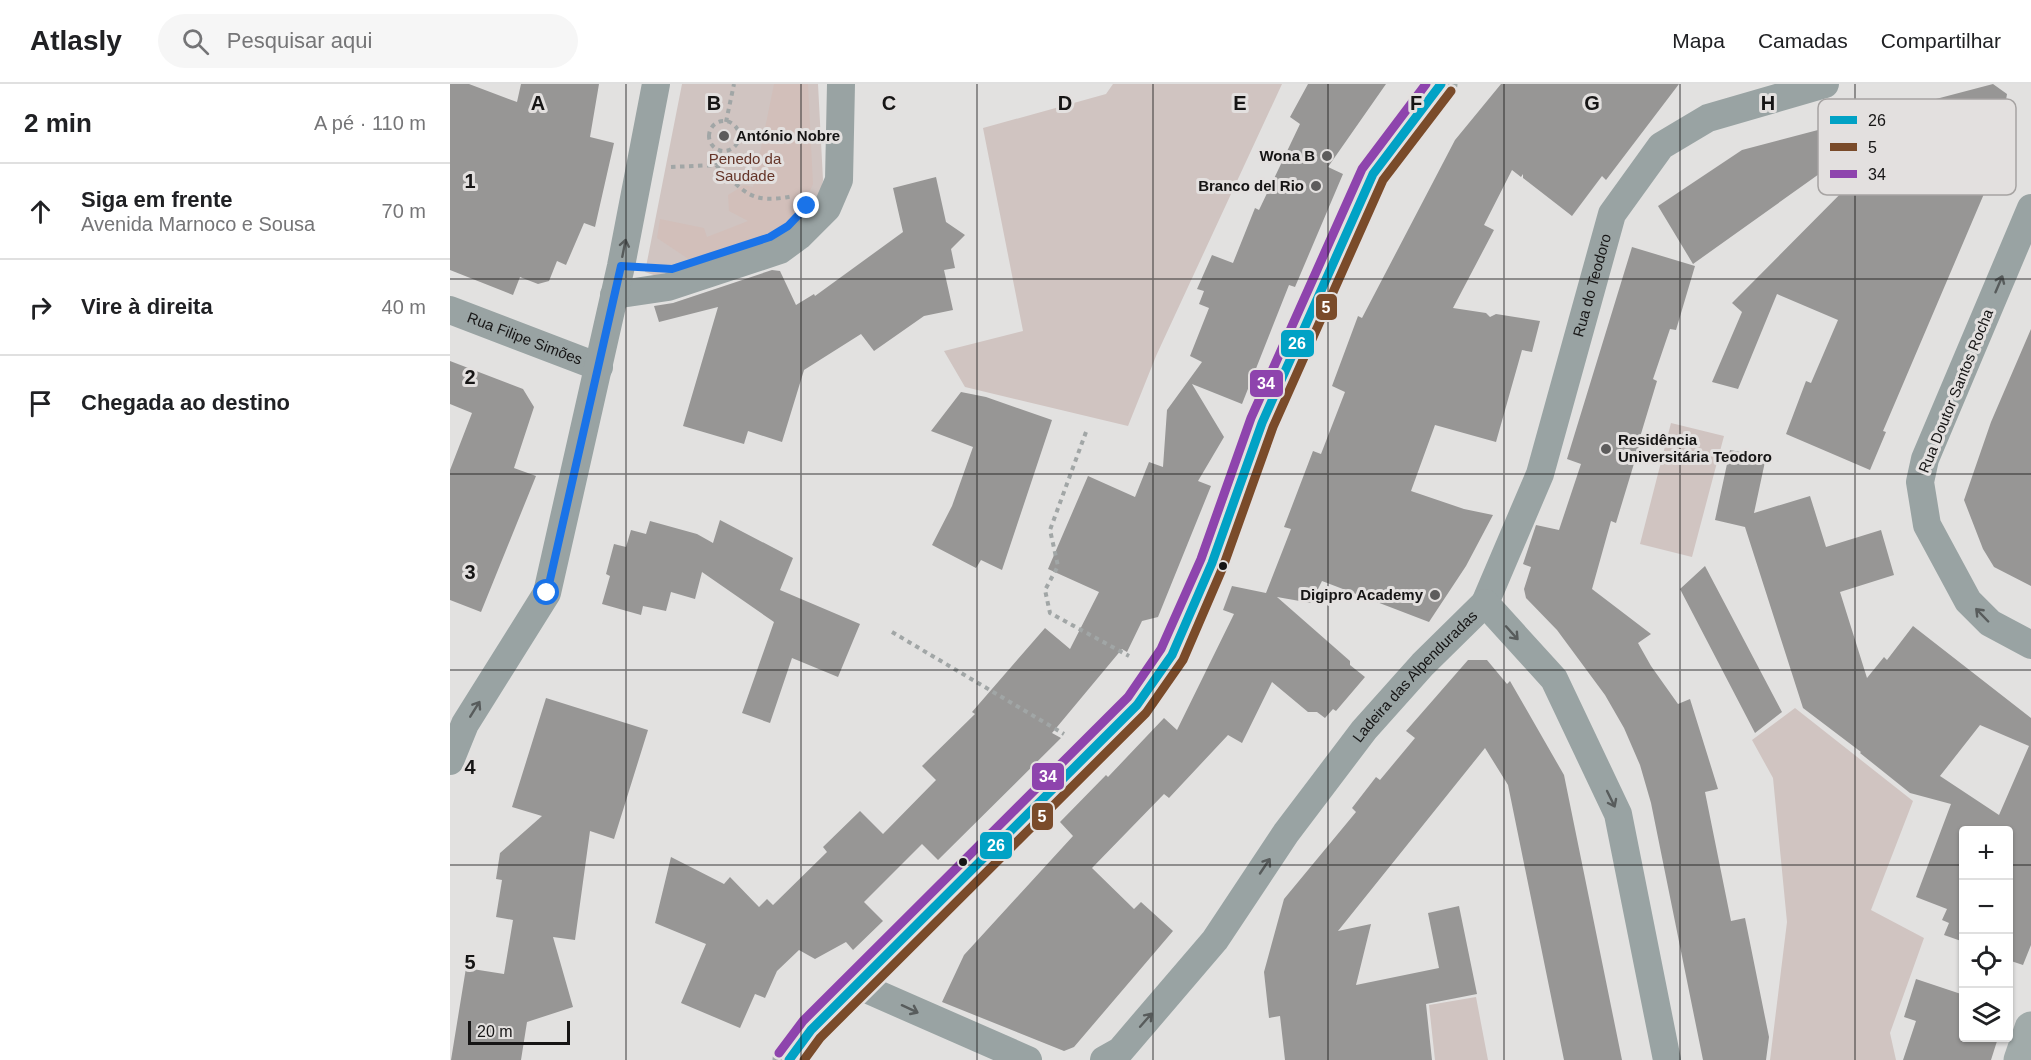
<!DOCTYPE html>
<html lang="pt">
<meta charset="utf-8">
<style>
:root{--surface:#fff;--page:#f6f6f6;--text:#202124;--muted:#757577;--line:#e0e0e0}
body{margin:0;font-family:Arial,sans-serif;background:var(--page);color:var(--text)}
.controls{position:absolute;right:18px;bottom:18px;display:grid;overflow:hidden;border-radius:6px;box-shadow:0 2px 4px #0004}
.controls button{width:54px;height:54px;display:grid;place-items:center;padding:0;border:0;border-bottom:2px solid var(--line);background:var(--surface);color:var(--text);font:30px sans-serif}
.scale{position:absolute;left:18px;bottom:15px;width:102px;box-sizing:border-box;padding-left:6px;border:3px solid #161515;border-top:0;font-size:16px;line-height:21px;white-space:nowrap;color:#161515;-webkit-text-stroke:4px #e3e0df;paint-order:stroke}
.stop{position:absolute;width:18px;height:18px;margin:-14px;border:4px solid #1a73e8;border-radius:50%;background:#fff}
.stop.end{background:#1a73e8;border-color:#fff;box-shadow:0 2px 6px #0008}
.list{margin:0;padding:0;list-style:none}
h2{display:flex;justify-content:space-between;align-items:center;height:78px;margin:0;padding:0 24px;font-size:26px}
h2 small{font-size:20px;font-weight:400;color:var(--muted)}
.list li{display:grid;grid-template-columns:39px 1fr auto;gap:18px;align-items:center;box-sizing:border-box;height:96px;padding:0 24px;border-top:2px solid var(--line)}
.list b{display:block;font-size:22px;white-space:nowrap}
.list p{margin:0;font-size:20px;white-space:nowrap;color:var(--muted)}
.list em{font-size:20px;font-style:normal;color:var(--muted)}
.icon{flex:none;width:33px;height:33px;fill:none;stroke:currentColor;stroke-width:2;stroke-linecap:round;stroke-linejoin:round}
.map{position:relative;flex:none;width:1581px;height:976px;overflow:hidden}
header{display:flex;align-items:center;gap:36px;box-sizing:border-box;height:84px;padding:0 30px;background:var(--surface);border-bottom:2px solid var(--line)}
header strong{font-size:28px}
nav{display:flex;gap:33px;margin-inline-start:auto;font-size:21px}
.search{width:420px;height:54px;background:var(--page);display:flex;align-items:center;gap:15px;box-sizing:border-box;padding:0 21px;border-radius:33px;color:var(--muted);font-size:22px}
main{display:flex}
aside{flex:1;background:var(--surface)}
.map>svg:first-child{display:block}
.green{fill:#d0c4c1}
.forest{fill:#d2bfba}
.building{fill:#979695;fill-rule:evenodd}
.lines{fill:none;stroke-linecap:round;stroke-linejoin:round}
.path{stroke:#a1a6a6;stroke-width:4;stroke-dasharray:4.5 4.5;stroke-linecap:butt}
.street{stroke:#99a3a3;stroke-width:28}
.secondary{stroke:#a1abaa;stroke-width:33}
.bus-1-casing{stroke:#e3e0df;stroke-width:14}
.bus-2-casing{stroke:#e3e0df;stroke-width:14}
.bus-3-casing{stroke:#e3e0df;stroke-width:14}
.bus-1{stroke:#01a2c5;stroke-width:9}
.bus-2{stroke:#7a4b2a;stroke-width:9}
.bus-3{stroke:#8e44ad;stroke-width:9}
.oneway{stroke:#585c5c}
.route{stroke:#1a73e8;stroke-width:8}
.grid{fill:none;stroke:#161515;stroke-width:1.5;stroke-opacity:0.55}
.poi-dot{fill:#5d5c5c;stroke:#e3e0df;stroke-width:2}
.bus-dot{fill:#161515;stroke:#e3e0df;stroke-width:2}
.labels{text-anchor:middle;stroke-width:6;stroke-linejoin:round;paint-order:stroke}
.poi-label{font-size:15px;font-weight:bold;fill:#161515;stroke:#e3e0df;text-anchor:end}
.park-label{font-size:15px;fill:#653529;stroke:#e3e0df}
.street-label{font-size:15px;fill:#161515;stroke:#e3e0df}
.key{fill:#e3e0df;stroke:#a6a3a2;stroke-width:1.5}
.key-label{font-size:16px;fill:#161515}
.grid-label{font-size:20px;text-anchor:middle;font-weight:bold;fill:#161515;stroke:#e3e0df;stroke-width:6;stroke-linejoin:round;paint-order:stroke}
.line-badge{stroke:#e3e0df;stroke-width:2}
.badge-label{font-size:16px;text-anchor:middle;font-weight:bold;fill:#fff}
</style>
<header>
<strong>Atlasly</strong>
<div class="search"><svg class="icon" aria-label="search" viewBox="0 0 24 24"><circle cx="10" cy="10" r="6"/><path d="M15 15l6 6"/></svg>Pesquisar aqui</div>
<nav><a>Mapa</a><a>Camadas</a><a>Compartilhar</a></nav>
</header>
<main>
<aside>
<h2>2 min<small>A pé · 110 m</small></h2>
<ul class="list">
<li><svg class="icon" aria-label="ahead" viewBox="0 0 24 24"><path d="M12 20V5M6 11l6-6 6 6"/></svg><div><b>Siga em frente</b><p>Avenida Marnoco e Sousa</p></div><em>70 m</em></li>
<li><svg class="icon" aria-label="right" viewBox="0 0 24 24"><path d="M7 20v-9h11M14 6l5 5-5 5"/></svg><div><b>Vire à direita</b></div><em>40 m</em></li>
<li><svg class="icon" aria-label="arrive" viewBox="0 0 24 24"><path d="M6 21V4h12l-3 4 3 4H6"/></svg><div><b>Chegada ao destino</b></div></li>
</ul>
</aside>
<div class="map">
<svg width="1581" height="976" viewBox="0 0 1581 976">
<rect width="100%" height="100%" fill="#e2e1e0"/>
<path class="green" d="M 232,0 L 368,0 L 373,96 L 371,110 L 325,157 L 212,194 L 195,188 Z
M 663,0 L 832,0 L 706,272 L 678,342 L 515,303 L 494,267 L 573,247 L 533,44 L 656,10 Z
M 1221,339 L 1274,352 L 1242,473 L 1190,460 Z
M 1345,624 L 1463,717 L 1421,826 L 1474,854 L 1440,949 L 1446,976 L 1320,976 L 1337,838 L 1323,694 L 1302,656 Z
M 1026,913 L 1038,976 L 985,976 L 979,921 Z"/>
<path class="forest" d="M 324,0 L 358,0 L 363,100 L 353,123 L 337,141 L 319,151 L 240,176 L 207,154 L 210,135 L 254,144 L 257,153 L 298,137 L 279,127 L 278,111 L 294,101 L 303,103 Z"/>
<path class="building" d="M 0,0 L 19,0 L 67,18 L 71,0 L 149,0 L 140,53 L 164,59 L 145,143 L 134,139 L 116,181 L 107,177 L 99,197 L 88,200 L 70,193 L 63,211 L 0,186 Z
M 858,0 L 936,0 L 878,83 L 893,90 L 845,203 L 839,201 L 792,320 L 742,300 L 774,353 L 748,397 L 761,402 L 708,533 L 692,537 L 677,568 L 672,565 L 602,649 L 611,654 L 488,776 L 472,760 L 414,818 L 433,837 L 403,866 L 396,858 L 365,875 L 349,866 L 327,887 L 315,914 L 305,910 L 290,944 L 231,919 L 256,860 L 205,839 L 221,773 L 274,800 L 280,793 L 309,823 L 317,815 L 323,821 L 377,768 L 373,763 L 410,727 L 433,750 L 486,696 L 472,682 L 525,630 L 522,628 L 595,544 L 620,565 L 649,508 L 598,485 L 638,392 L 685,413 L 699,378 L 713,383 L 717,326 L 752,278 L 740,272 L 759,224 L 749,220 L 754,207 L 747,205 L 762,171 L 783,179 L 805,124 L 809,126 L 850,40 L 840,33 Z
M 1051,0 L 1229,0 L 1156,96 L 1152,92 L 1122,132 L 1073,94 L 1073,90 L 1071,93 L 1062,86 L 1034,141 L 1044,146 L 1003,224 L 1036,229 L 1040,233 L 1046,230 L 1090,237 L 1082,268 L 1072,266 L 1046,358 L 985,341 L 961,407 L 1014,425 L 1043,431 L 1016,482 L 979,538 L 872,497 L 861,519 L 827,513 L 900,577 L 900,581 L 915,593 L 886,627 L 883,625 L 875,634 L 867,628 L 858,628 L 822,598 L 792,659 L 778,651 L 719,714 L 714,710 L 642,784 L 684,825 L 691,818 L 723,847 L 624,963 L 614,967 L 492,918 L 514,871 L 623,752 L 610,738 L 656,691 L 658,693 L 714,634 L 727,646 L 784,530 L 773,526 L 782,502 L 816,509 L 841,445 L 834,443 L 863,367 L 871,370 L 895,308 L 882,302 L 908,232 L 912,234 L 1005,56 Z
M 1543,0 L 1557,10 L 1545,84 L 1433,347 L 1436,348 L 1420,386 L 1336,350 L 1356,297 L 1361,299 L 1388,236 L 1327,210 L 1288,305 L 1262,298 L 1292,228 L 1282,219 L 1421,79 L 1407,63 L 1243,180 L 1208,122 L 1292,66 Z
M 486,93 L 496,138 L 515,151 L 501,165 L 505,184 L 494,186 L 503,226 L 474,232 L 424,267 L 411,250 L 354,286 L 332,358 L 298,347 L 294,360 L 233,342 L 268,223 L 209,238 L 204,222 L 223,219 L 322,186 L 330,187 L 346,221 L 364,210 L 365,212 L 453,148 L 443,104 Z
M 1182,163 L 1245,182 L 1226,246 L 1220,245 L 1203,295 L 1207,297 L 1187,363 L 1189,363 L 1166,439 L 1161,437 L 1142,505 L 1201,550 L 1188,559 L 1201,582 L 1228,620 L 1240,615 L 1268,705 L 1255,708 L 1281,837 L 1295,834 L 1319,953 L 1316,976 L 1253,976 L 1201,719 L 1190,681 L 1174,644 L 1155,611 L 1107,546 L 1076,514 L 1074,505 L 1081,483 L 1073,480 L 1086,441 L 1109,446 L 1131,380 L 1117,375 Z
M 1581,245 L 1581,502 L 1544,483 L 1533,465 L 1514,416 L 1541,338 Z
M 0,277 L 73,305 L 84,323 L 64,384 L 86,392 L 31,528 L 0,516 L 0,386 L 22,329 L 0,320 Z
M 511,308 L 536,313 L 602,336 L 552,486 L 531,476 L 526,484 L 482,461 L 502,422 L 523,363 L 481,347 Z
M 1280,366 L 1316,373 L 1304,429 L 1360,412 L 1376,463 L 1431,446 L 1444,491 L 1390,508 L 1417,594 L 1434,573 L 1437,576 L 1463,542 L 1581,634 L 1581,861 L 1573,881 L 1558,876 L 1558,747 L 1514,747 L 1514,858 L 1494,851 L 1499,839 L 1492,836 L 1497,825 L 1466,813 L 1501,720 L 1460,709 L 1410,669 L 1411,668 L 1353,624 L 1295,443 L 1265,436 ZM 1530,641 L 1579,662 L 1549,731 L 1490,692 Z
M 270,436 L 343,474 L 330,506 L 410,540 L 388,593 L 342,574 L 320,639 L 292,629 L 324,538 L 252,488 L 245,515 L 221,508 L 216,527 L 193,522 L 191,531 L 152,520 L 160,492 L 156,490 L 164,460 L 176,463 L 181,446 L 196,450 L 200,437 L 247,450 L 263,459 Z
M 1255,482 L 1332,628 L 1305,649 L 1230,505 Z
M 1018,576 L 1037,576 L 1057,600 L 1060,597 L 1114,691 L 1172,976 L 1114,976 L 1058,701 L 1035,664 L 888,847 L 921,840 L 906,901 L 989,884 L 978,829 L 1009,822 L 1027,910 L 976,920 L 982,976 L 835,976 L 830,932 L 819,934 L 814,888 L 834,815 L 906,728 L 902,724 L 926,693 L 930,696 L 965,654 L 956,647 Z
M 96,614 L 198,646 L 164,755 L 140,747 L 125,856 L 103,853 L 123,923 L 77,938 L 71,976 L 1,976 L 16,884 L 54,890 L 63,836 L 46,833 L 52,796 L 46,795 L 50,769 L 92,732 L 62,723 Z
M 1466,895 L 1514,911 L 1514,954 L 1548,954 L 1541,976 L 1453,976 L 1466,937 L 1454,933 Z"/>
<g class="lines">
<path class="path" d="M259 52a15 15 0 1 1 30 0a15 15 0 1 1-30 0Z
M 276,38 L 284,0
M 266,81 C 295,108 300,121 343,112
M 221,83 L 266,81 L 269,66
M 636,348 L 600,446 L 608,482 L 595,506 L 600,529 L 679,572
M 442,548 L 614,650"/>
<g class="street">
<path d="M 1581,124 L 1475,375 L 1470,398 L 1477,441 L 1518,517 L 1540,539 L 1581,561"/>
<path d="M 164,211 L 218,203 L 330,166 L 349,152 L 377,124 L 389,96 L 391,0"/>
<path id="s1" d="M 0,226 L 149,283"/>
<path id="s2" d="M 1035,519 L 1090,390 L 1162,130 L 1211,62 L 1258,34 L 1375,0"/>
<path d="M 0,677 L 15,640 L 97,509 L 171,182 L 206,0"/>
<path d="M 407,901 L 578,976"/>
<path id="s3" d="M 654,976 L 670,967 L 765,856 L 836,749 L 914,646 L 973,580 L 1035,519 L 1104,595 L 1168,730 L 1217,976"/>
</g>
<path class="secondary" d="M 339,976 L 361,946 L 643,667 L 687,621 L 722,571 L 762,479 L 812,339 L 923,90 L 991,0
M 1570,976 L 1581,944"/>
<defs>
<path id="bus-1" d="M 339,976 L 361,946 L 687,621 L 722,571 L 762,479 L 812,339 L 923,90 L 991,0"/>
<path id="bus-2" d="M 354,976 L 370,954 L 696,629 L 733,576 L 773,483 L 823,343 L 933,96 L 1001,7"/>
<path id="bus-3" d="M 329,969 L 353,937 L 678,613 L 711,565 L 751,475 L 801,334 L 912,85 L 976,0"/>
</defs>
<use href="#bus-1" class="bus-1-casing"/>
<use href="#bus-2" class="bus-2-casing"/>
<use href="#bus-3" class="bus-3-casing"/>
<use href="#bus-1" class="bus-1"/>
<use href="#bus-2" class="bus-2"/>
<use href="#bus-3" class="bus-3"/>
</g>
<defs><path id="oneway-shaft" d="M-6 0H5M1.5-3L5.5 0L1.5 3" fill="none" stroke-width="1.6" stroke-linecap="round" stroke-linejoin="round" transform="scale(1.5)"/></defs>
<g class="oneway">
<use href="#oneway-shaft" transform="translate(174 164) rotate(-79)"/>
<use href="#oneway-shaft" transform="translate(1549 200) rotate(-67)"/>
<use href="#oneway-shaft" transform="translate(1532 531) rotate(-134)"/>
<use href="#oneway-shaft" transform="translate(1062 549) rotate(48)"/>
<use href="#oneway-shaft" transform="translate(25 625) rotate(-58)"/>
<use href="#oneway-shaft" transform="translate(1161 715) rotate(64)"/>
<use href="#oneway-shaft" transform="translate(815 782) rotate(-56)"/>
<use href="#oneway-shaft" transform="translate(460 925) rotate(25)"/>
<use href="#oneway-shaft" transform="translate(696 936) rotate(-49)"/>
</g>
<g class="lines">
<path class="route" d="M 97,509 L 171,182 L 222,185 L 320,153 L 338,142 L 357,122"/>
</g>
<path class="grid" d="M 176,0 L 176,976M 351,0 L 351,976M 527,0 L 527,976M 703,0 L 703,976M 878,0 L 878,976M 1054,0 L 1054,976M 1230,0 L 1230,976M 1405,0 L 1405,976M 0,195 L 1581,195M 0,390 L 1581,390M 0,586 L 1581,586M 0,781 L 1514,781M 1558,781 L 1581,781"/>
<g class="poi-dot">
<circle cx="274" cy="52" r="6"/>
<circle cx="877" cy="72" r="6"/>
<circle cx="866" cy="102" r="6"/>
<circle cx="1156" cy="365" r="6"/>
<circle cx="985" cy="511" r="6"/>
</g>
<g class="bus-dot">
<circle cx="773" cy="482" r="5"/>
<circle cx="513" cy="778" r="5"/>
</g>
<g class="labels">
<g class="poi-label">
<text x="286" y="57" text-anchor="start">António Nobre</text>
<text x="865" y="77">Wona B</text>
<text x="854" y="107">Branco del Rio</text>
<text x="1168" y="361" text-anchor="start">Residência<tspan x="1168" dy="17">Universitária Teodoro</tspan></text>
<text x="973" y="516">Digipro Academy</text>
</g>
<g class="park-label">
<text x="295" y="80">Penedo da<tspan x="295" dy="17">Saudade</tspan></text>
</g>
<g class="street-label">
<text dy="5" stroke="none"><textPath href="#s2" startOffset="336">Rua do Teodoro</textPath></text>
<text dy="5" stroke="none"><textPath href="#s1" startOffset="80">Rua Filipe Simões</textPath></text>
<text transform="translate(1506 307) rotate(-68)" y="5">Rua Doutor Santos Rocha</text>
<text dy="5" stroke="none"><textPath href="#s3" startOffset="496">Ladeira das Alpenduradas</textPath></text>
</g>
</g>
<rect x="1368" y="15" width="198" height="96" rx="9" class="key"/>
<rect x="1380" y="32" width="27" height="8" fill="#01a2c5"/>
<rect x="1380" y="59" width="27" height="8" fill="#7a4b2a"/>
<rect x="1380" y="86" width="27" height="8" fill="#8e44ad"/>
<g class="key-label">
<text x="1418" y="42">26</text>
<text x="1418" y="69">5</text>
<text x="1418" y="96">34</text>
</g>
<g class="grid-label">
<text x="88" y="26">A</text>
<text x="264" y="26">B</text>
<text x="439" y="26">C</text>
<text x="615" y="26">D</text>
<text x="790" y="26">E</text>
<text x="966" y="26">F</text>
<text x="1142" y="26">G</text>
<text x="1318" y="26">H</text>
<text x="20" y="104">1</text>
<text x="20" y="300">2</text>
<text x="20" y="495">3</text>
<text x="20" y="690">4</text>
<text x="20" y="885">5</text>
</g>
<g class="line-badge">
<rect x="865" y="209" width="23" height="28" rx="6" fill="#7a4b2a"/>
<rect x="830" y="245" width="35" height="29" rx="6" fill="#01a2c5"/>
<rect x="799" y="285" width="35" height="29" rx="6" fill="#8e44ad"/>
<rect x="581" y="678" width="34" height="29" rx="6" fill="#8e44ad"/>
<rect x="581" y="718" width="23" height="29" rx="6" fill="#7a4b2a"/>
<rect x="529" y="747" width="34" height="29" rx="6" fill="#01a2c5"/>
</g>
<g class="badge-label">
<text x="876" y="229">5</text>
<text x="847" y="265">26</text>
<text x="816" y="305">34</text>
<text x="598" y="698">34</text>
<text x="592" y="738">5</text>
<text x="546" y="767">26</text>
</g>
</svg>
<div class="controls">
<button>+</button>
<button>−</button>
<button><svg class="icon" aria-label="locate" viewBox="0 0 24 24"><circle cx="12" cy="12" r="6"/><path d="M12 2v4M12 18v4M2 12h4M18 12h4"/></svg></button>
<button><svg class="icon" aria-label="layers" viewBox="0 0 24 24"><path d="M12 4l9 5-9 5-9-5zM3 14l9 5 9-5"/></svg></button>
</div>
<div class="scale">20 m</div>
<div class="stop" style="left:97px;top:509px"></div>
<div class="stop end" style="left:357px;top:122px"></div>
</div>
</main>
